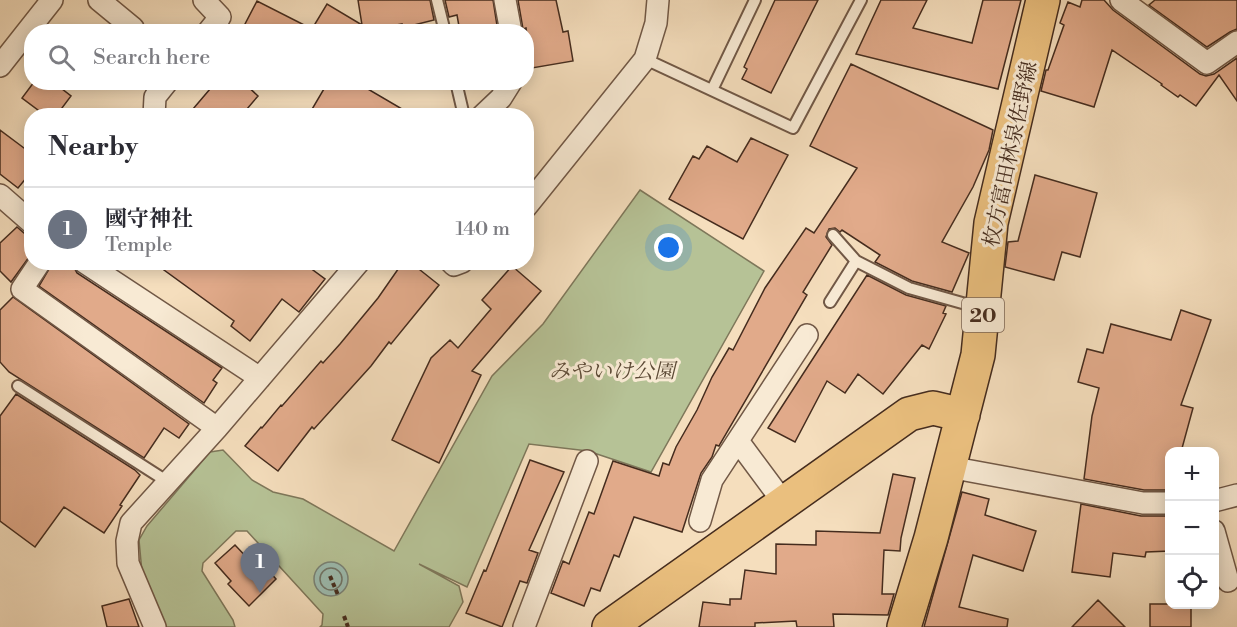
<!DOCTYPE html>
<meta charset="utf-8">
<style>
:root{--surface:#fff;--page:#f2f2f3;--text:#2b2b33;--muted:#7c7c81;--line:#e1e1e2;--accent:#8f2418}
body{margin:0;font-family:"Libre Bodoni","Noto Serif JP",serif;background:var(--page);color:var(--text)}
.controls{position:absolute;right:18px;bottom:18px;display:grid;overflow:hidden;border-radius:12px;box-shadow:0 3px 15px #0003}
.controls button{width:54px;height:54px;display:grid;place-items:center;padding:0;border:0;border-bottom:2px solid var(--line);background:var(--surface);color:var(--text);font:30px sans-serif}
.you{position:absolute;left:669px;top:248px;width:21px;height:21px;margin:-15px;border:4px solid #fff;border-radius:50%;background:#1a73e8;box-shadow:0 0 0 9px #1a73e833}
.badge{display:grid;place-items:center;width:39px;height:39px;border-radius:50%;background:var(--accent);color:#fff;font-size:20px;font-weight:700}
.pin{position:absolute;translate:-50% -50px;filter:drop-shadow(0 2px 3px #0008)}
.pin::after{content:'';position:absolute;top:32px;width:21px;height:18px;background:inherit;clip-path:polygon(0 0,100% 0,50% 100%)}
.list{margin:0;padding:0;list-style:none}
h2{display:flex;justify-content:space-between;align-items:center;height:78px;margin:0;padding:0 24px;font-size:26px}
h2 small{font-size:20px;font-weight:400;color:var(--muted)}
.list li{display:grid;grid-template-columns:39px 1fr auto;gap:18px;align-items:center;box-sizing:border-box;height:84px;padding:0 24px;border-top:2px solid var(--line)}
.list b{display:block;font-size:22px;white-space:nowrap}
.list p{margin:0;font-size:20px;white-space:nowrap;color:var(--muted)}
.list em{font-size:20px;font-style:normal;color:var(--muted)}
.icon{flex:none;width:33px;height:33px;fill:none;stroke:currentColor;stroke-width:2;stroke-linecap:round;stroke-linejoin:round}
.map{position:relative;flex:none;width:1237px;height:627px;overflow:hidden}
.search{position:absolute;background:var(--surface);box-shadow:0 3px 15px #0003;left:24px;top:24px;width:510px;height:66px;display:flex;align-items:center;gap:15px;box-sizing:border-box;padding:0 21px;border-radius:24px;color:var(--muted);font-size:22px}
.panel{position:absolute;background:var(--surface);box-shadow:0 3px 15px #0003;left:24px;top:108px;width:510px;height:162px;border-radius:24px}
.map>svg:first-child{display:block}
.green{fill:#b6c296;stroke:#7e775a;stroke-width:1.5}
.water{fill:#9cbcb0;stroke:#798276;stroke-width:1.5}
.lines{fill:none;stroke-linecap:round;stroke-linejoin:round}
.shore{stroke:#707467;stroke-width:1.5}
.building{fill:#e1aa8a;stroke:#452c1e;stroke-width:1.5}
.lane-casing{stroke:#715846;stroke-width:14}
.street-casing{stroke:#715846;stroke-width:24}
.primary-casing{stroke:#452c1e;stroke-width:36}
.path{stroke:#452c1e;stroke-width:4;stroke-dasharray:4.5 3;stroke-linecap:butt}
.lane{stroke:#f8ead4;stroke-width:10}
.street{stroke:#f8ead4;stroke-width:21}
.primary{stroke:#eabf7e;stroke-width:33}
.labels{text-anchor:middle;stroke-width:6;stroke-linejoin:round;paint-order:stroke}
.shield{fill:#f8ead4;stroke:#7b6555;stroke-width:1.5}
.shield-label{font-size:20px;font-weight:bold;fill:#452c1e}
.street-label{font-size:21px;fill:#452c1e;stroke:#f8ead4}
.park-label{font-size:21px;font-style:italic;fill:#5c4a36;stroke:#f8ead4}
</style>
<div class="map">
<svg width="1237" height="627" viewBox="0 0 1237 627">
<rect width="100%" height="100%" fill="#f5debd"/>
<filter id="stains"><feTurbulence type="fractalNoise" baseFrequency=".00333" numOctaves="4"/><feColorMatrix values="0 0 0 0 .2 0 0 0 0 .09 0 0 0 0 .02 0 0 0 .5 -.17"/></filter>
<radialGradient id="worn" r=".72"><stop offset=".6" stop-color="#630" stop-opacity="0"/><stop offset="1" stop-color="#630" stop-opacity=".3"/></radialGradient>
<path class="green" d="M 640,190 L 764,271 L 651,472 L 588,451 L 529,444 L 467,587 L 419,564 L 459,586 L 463,602 L 449,627 L 320,627 L 322,625 L 323,614 L 247,531 L 236,531 L 203,563 L 202,571 L 233,620 L 235,627 L 161,627 L 143,583 L 139,540 L 147,526 L 210,452 L 223,450 L 252,480 L 273,492 L 303,499 L 394,551 L 492,376 L 543,324 Z"/>
<path class="water" d="M314 579a17 17 0 1 1 34 0a17 17 0 1 1-34 0Z"/>
<g class="lines">
<path class="shore" d="M320 579a11 11 0 1 1 22 0a11 11 0 1 1-22 0Z"/>
</g>
<path class="building" d="M 358,0 L 430,0 L 434,20 L 402,28 L 402,24 L 370,30 L 373,32 L 255,32 L 244,26 L 257,1 L 312,29 L 327,4 L 362,25 Z
M 445,0 L 493,0 L 498,32 L 460,32 L 457,15 L 449,17 Z
M 518,0 L 556,0 L 563,32 L 568,31 L 573,61 L 532,68 L 526,28 L 523,29 Z
M 775,0 L 818,0 L 771,93 L 742,79 L 747,69 L 744,67 Z
M 881,0 L 927,0 L 913,28 L 972,43 L 983,0 L 1021,0 L 998,89 L 856,54 Z
M 1082,0 L 1104,0 L 1113,10 L 1200,74 L 1206,76 L 1214,74 L 1237,58 L 1237,101 L 1219,75 L 1196,106 L 1180,95 L 1178,97 L 1161,85 L 1162,84 L 1112,50 L 1094,107 L 1041,91 L 1046,70 L 1048,70 L 1064,25 L 1060,23 L 1068,2 L 1080,7 Z
M 1155,0 L 1237,0 L 1237,29 L 1230,32 L 1207,47 L 1149,5 Z
M 851,64 L 993,130 L 989,150 L 973,187 L 942,242 L 969,253 L 952,292 L 912,281 L 875,262 L 880,255 L 842,230 L 840,232 L 835,228 L 829,229 L 826,237 L 832,245 L 803,292 L 807,295 L 720,444 L 719,446 L 716,445 L 712,457 L 701,473 L 682,532 L 634,517 L 619,557 L 614,555 L 600,591 L 591,588 L 584,606 L 551,593 L 563,561 L 569,564 L 589,512 L 594,514 L 613,461 L 659,476 L 663,463 L 669,465 L 676,447 L 697,410 L 712,377 L 729,348 L 733,350 L 765,288 L 806,228 L 814,233 L 857,168 L 810,146 Z
M 34,82 L 53,82 L 71,96 L 56,116 L 46,116 L 22,98 Z
M 216,82 L 243,82 L 258,96 L 241,116 L 187,116 Z
M 328,82 L 356,82 L 414,116 L 308,116 Z
M 0,130 L 32,154 L 32,171 L 18,188 L 0,174 Z
M 751,138 L 788,155 L 743,239 L 669,199 L 693,156 L 699,159 L 707,146 L 737,162 Z
M 1035,175 L 1097,193 L 1080,257 L 1062,252 L 1054,280 L 1005,267 L 1008,242 L 1018,241 Z
M 17,227 L 24,233 L 32,235 L 32,253 L 11,282 L 0,271 L 0,243 Z
M 53,262 L 71,262 L 77,273 L 222,368 L 213,380 L 217,383 L 204,403 L 39,286 Z
M 153,262 L 302,262 L 325,279 L 299,312 L 282,299 L 250,341 L 231,326 L 234,321 Z
M 403,262 L 410,262 L 439,285 L 391,344 L 389,342 L 371,366 L 314,429 L 312,427 L 278,471 L 245,446 L 261,427 L 262,428 L 281,405 L 282,406 L 321,361 L 323,363 L 340,344 L 378,298 Z
M 512,266 L 541,291 L 472,371 L 481,375 L 439,463 L 392,440 L 431,358 L 450,340 L 458,348 L 491,309 L 482,300 Z
M 867,275 L 906,295 L 946,306 L 943,313 L 946,314 L 929,349 L 922,345 L 883,394 L 858,374 L 845,393 L 827,381 L 795,442 L 768,428 Z
M 13,297 L 189,424 L 179,438 L 164,428 L 144,458 L 9,372 L 0,362 L 0,310 Z
M 1181,310 L 1211,320 L 1181,405 L 1193,408 L 1181,452 L 1170,452 L 1170,490 L 1144,490 L 1084,479 L 1092,416 L 1099,388 L 1078,382 L 1087,349 L 1103,353 L 1111,324 L 1171,340 Z
M 16,394 L 135,470 L 140,475 L 120,505 L 122,506 L 104,533 L 64,507 L 35,547 L 0,521 L 0,416 Z
M 530,460 L 564,472 L 529,550 L 538,553 L 527,583 L 520,581 L 502,627 L 466,613 L 484,570 L 486,571 Z
M 893,474 L 915,478 L 901,538 L 900,551 L 884,550 L 882,594 L 894,594 L 888,615 L 833,614 L 834,627 L 797,627 L 796,621 L 755,623 L 755,627 L 699,627 L 703,602 L 730,605 L 730,599 L 741,599 L 745,570 L 776,574 L 776,544 L 816,545 L 816,531 L 880,533 Z
M 962,492 L 989,499 L 985,515 L 1036,531 L 1023,571 L 973,555 L 959,607 L 1008,619 L 1007,627 L 924,627 Z
M 1081,504 L 1141,516 L 1170,516 L 1170,551 L 1146,552 L 1145,557 L 1113,553 L 1110,577 L 1072,572 Z
M 235,545 L 251,562 L 256,557 L 276,579 L 249,606 L 228,584 L 231,581 L 215,563 Z
M 129,599 L 139,627 L 107,627 L 102,606 Z
M 1098,600 L 1125,627 L 1072,627 Z
M 1150,604 L 1191,604 L 1191,627 L 1150,627 Z"/>
<g class="lines">
<defs>
<path id="lane" d="M 437,0 L 445,32
M 645,59 L 793,128 L 861,0
M 456,82 L 464,116
M 712,90 L 755,0
M 833,235 L 856,261 L 909,288 L 980,308
M 830,302 L 856,261
M 18,386 L 168,482"/>
<path id="street" d="M 99,0 L 133,28
M 204,0 L 220,17 L 208,32
M 505,0 L 511,32
M 1121,0 L 1207,63 L 1237,42
M 0,66 L 52,0
M 154,116 L 155,97 L 167,82
M 482,116 L 501,98 L 511,82
M 0,195 L 32,223
M 526,207 L 645,59 L 656,23 L 658,0
M 40,262 L 22,289 L 217,428
M 84,262 L 260,378
M 451,262 L 454,265 L 462,262
M 738,441 L 784,503
M 949,467 L 1143,503 L 1170,503
M 1214,501 L 1237,495
M 700,521 L 712,480 L 807,335
M 1214,531 L 1228,581
M 155,627 L 128,563 L 127,541 L 131,523 L 217,428 L 359,262
M 524,627 L 587,461"/>
<path id="primary" d="M 609,627 L 909,414 L 933,408 L 963,415
M 904,627 L 931,538 L 978,355 L 991,223 L 1043,0"/>
</defs>
<use href="#lane" class="lane-casing"/>
<use href="#street" class="street-casing"/>
<use href="#primary" class="primary-casing"/>
<path class="path" d="M 330,576 L 338,595
M 344,616 L 348,627"/>
<use href="#lane" class="lane"/>
<use href="#street" class="street"/>
<use href="#primary" class="primary"/>
</g>
<g class="labels">
<rect class="shield" x="962" y="298" width="42" height="34" rx="4.5"/>
<g class="shield-label">
<text x="983" y="322">20</text>
</g>
<g class="street-label">
<text transform="translate(1010 154) rotate(-78)" y="7">枚方富田林泉佐野線</text>
</g>
<g class="park-label">
<text x="612" y="378">みやいけ公園</text>
</g>
</g>
<rect width="100%" height="100%" filter="url(#stains)"/>
<rect width="100%" height="100%" fill="url(#worn)"/>
</svg>
<div class="controls">
<button>+</button>
<button>−</button>
<button><svg class="icon" aria-label="locate" viewBox="0 0 24 24"><circle cx="12" cy="12" r="6"/><path d="M12 2v4M12 18v4M2 12h4M18 12h4"/></svg></button>
</div>
<div class="you"></div>
<div class="pin badge" style="left:260px;top:593px;background:#6b7280">1</div>
<div class="search"><svg class="icon" aria-label="search" viewBox="0 0 24 24"><circle cx="10" cy="10" r="6"/><path d="M15 15l6 6"/></svg>Search here</div>
<section class="panel">
<h2>Nearby<small></small></h2>
<ul class="list">
<li><span class="badge" style="background:#6b7280">1</span><div><b>國守神社</b><p>Temple</p></div><em>140 m</em></li>
</ul>
</section>
</div>
